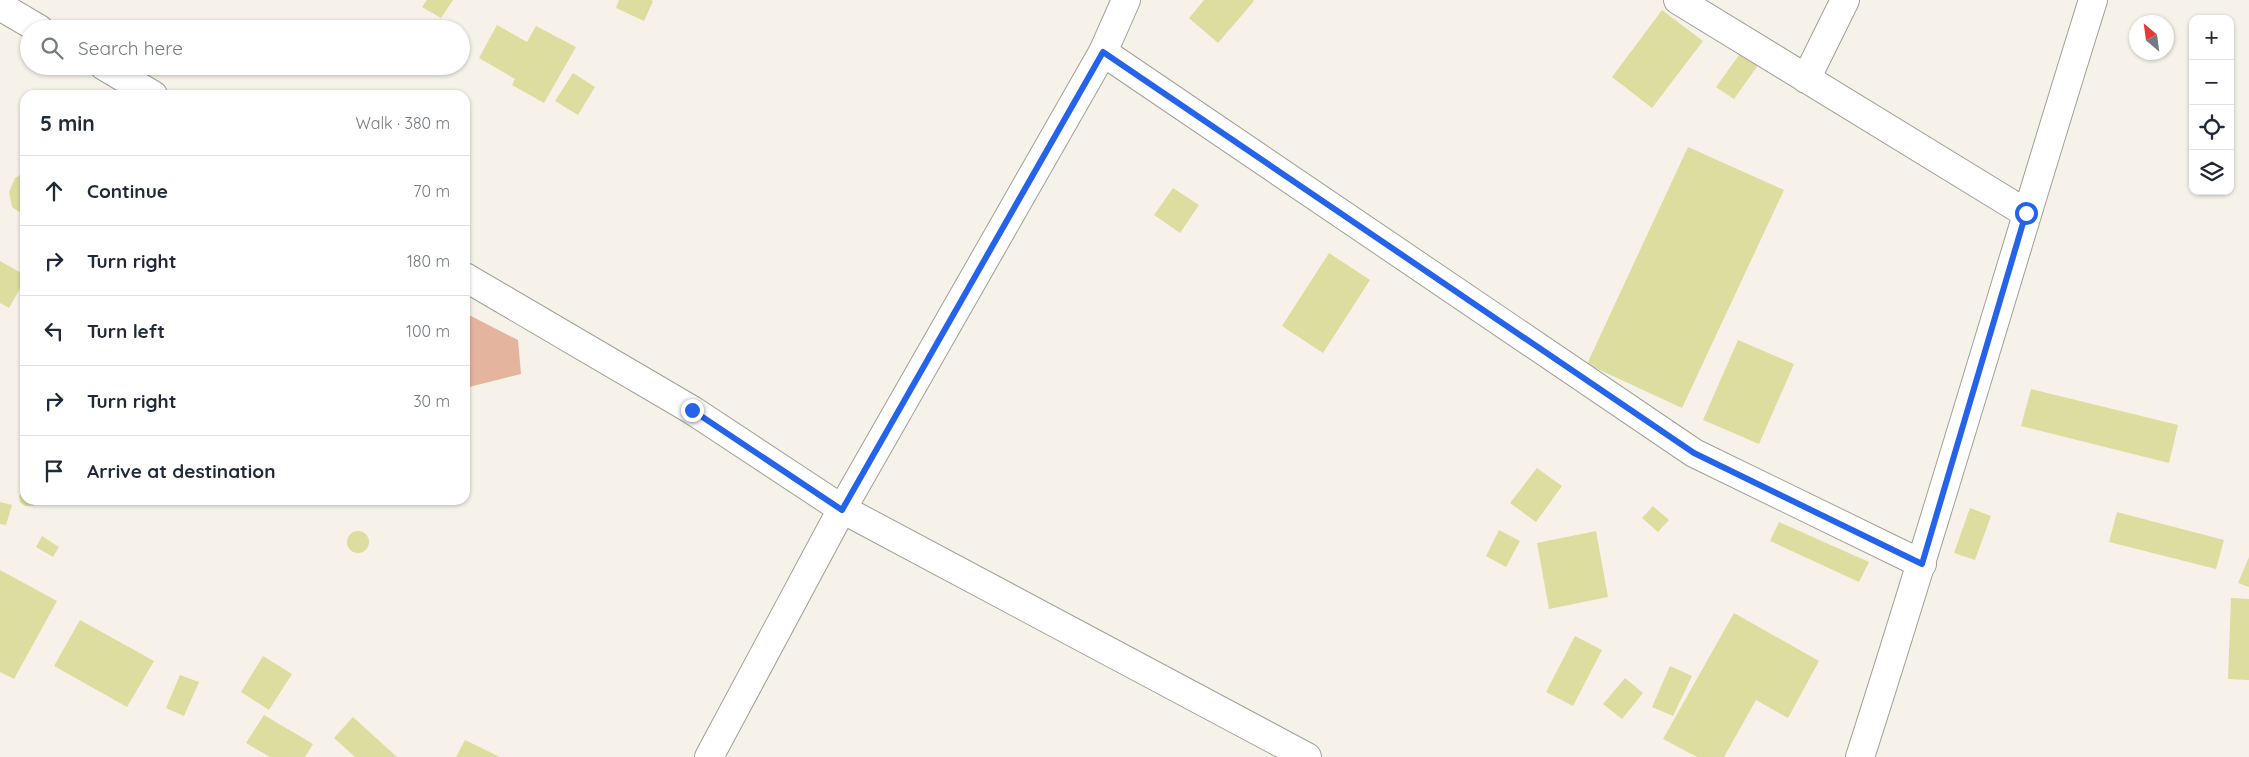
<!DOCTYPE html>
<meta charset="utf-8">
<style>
:root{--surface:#fff;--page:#f6f6f7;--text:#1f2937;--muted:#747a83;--line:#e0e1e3}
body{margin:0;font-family:Quicksand,sans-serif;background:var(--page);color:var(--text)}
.controls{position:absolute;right:15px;top:15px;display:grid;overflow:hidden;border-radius:10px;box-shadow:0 1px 4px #0004}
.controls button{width:45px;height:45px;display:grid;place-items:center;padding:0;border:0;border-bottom:1px solid var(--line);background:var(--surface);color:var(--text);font:25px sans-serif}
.compass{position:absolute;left:2129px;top:15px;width:45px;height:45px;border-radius:50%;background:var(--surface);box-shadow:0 1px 4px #0004;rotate:331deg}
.stop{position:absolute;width:15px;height:15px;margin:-11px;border:4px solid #2563eb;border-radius:50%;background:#fff}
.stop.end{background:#2563eb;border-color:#fff;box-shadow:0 1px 5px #0008}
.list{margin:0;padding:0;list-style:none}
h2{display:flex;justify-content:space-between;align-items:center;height:65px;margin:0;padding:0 20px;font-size:21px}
h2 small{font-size:16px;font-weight:400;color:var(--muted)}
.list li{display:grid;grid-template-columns:32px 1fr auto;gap:15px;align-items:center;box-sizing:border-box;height:70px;padding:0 20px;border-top:1px solid var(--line)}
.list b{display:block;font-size:19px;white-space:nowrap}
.list em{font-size:16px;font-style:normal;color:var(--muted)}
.icon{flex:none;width:28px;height:28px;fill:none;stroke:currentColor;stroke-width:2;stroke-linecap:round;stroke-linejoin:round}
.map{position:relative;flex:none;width:2249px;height:757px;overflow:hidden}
.search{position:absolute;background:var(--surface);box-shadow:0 1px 4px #0004;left:20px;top:20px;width:450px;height:55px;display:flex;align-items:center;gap:12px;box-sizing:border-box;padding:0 18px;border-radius:28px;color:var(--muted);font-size:19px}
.panel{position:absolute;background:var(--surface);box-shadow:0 1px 4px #0004;left:20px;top:90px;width:450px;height:415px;border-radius:15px}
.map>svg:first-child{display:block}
.green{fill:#e5b49f}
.building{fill:#dbde9e}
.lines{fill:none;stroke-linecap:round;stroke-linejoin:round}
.street-casing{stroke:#a29f96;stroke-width:30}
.secondary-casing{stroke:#a29f96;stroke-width:30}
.street{stroke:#fff;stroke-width:28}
.secondary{stroke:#fff;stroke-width:28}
.route{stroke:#2563eb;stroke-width:6}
</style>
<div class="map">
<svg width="2249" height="757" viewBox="0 0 2249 757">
<rect width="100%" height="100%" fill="#f6f2e9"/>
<path class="green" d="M 465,313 L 518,340 L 521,374 L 465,388 Z"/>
<path class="building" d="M 427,0 L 453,0 L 441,18 L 422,7 Z
M 619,0 L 651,0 L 653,1 L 644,21 L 616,8 Z
M 1204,0 L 1253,0 L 1254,1 L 1218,43 L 1189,18 Z
M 1662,10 L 1703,41 L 1652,108 L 1612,77 Z
M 497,25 L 527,42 L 536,26 L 576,47 L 544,103 L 512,85 L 515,79 L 479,58 Z
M 1744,48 L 1761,61 L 1734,99 L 1716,87 Z
M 573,73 L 595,87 L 578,115 L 555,101 Z
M 1688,147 L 1784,190 L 1682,408 L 1587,364 Z
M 25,172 L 25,216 L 12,207 L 9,192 L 15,178 Z
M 1173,188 L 1199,205 L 1180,233 L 1154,215 Z
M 1329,253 L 1370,280 L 1323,353 L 1282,326 Z
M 0,261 L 25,275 L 25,280 L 9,308 L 0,303 Z
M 1738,340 L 1794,364 L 1759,444 L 1703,420 Z
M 2031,389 L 2178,425 L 2169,463 L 2021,426 Z
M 1537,468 L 1562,486 L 1536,522 L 1510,503 Z
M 25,489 L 25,500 L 38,500 L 34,506 L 25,506 L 20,502 L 19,496 Z
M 0,502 L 12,505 L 6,525 L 0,524 Z
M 1653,506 L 1669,520 L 1658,532 L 1642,518 Z
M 1970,508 L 1991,516 L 1975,560 L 1954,553 Z
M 2117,512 L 2224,540 L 2216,569 L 2109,542 Z
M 1779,522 L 1869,562 L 1859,582 L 1770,541 Z
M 1499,530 L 1520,541 L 1506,567 L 1486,556 Z
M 1596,531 L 1608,597 L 1549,609 L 1537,543 Z
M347 542a11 11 0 1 1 22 0a11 11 0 1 1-22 0Z
M 42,536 L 59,547 L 53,557 L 36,547 Z
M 2249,557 L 2249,587 L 2238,583 Z
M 0,570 L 57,601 L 14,679 L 0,672 Z
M 2231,598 L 2249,599 L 2249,680 L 2228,679 Z
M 1734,613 L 1819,661 L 1788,718 L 1756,700 L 1724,757 L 1697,757 L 1663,739 Z
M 80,620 L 154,661 L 127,707 L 54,666 Z
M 1575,636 L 1602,650 L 1573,706 L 1546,692 Z
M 263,656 L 292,674 L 269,710 L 241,692 Z
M 1670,666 L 1692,676 L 1673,716 L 1652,707 Z
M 180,675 L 199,682 L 184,716 L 166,708 Z
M 1625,678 L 1643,693 L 1622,719 L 1603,704 Z
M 264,715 L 313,744 L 305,757 L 270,757 L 246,743 Z
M 353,717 L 397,757 L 355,757 L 334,738 Z
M 465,740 L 500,757 L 456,757 Z"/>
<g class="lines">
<defs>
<path id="street" d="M 1678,0 L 2026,213
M 0,6 L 39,29
M 1103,52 L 1694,453 L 1922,564
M 104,66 L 153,95
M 1806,79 L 1845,0
M 465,277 L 692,410 L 842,509 L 1307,757
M 1860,757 C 1941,506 2014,252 2093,0"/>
<path id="secondary" d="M 709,757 L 842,509 L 1103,52 L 1126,0"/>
</defs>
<use href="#street" class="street-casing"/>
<use href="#secondary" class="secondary-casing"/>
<use href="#street" class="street"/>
<use href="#secondary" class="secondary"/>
</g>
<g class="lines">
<path class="route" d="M 692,410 L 842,510 L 1103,52 L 1694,453 L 1922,564 L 2026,213"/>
</g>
</svg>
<div class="controls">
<button>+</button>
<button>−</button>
<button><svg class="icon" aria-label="locate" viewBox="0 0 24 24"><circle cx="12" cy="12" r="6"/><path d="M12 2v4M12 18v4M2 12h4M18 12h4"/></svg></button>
<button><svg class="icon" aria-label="layers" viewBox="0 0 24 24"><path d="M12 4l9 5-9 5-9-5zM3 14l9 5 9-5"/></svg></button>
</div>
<svg class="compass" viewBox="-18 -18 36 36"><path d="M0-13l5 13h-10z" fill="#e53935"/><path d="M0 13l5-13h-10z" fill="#747a83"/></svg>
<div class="stop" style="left:2026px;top:213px"></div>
<div class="stop end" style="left:692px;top:410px"></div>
<div class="search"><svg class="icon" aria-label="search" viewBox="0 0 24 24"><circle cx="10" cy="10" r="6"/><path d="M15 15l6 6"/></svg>Search here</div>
<section class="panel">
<h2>5 min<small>Walk · 380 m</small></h2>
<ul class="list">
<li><svg class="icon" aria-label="ahead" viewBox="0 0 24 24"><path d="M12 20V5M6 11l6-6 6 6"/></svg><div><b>Continue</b></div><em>70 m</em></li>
<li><svg class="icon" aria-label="right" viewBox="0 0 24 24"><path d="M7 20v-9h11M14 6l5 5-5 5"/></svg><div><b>Turn right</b></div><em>180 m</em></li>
<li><svg class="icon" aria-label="left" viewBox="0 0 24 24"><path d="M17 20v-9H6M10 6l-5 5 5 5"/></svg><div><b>Turn left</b></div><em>100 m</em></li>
<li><svg class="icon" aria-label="right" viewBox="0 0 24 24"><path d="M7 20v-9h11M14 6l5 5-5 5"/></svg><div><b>Turn right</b></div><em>30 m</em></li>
<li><svg class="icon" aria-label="arrive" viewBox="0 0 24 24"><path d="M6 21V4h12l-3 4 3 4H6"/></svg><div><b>Arrive at destination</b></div></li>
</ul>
</section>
</div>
